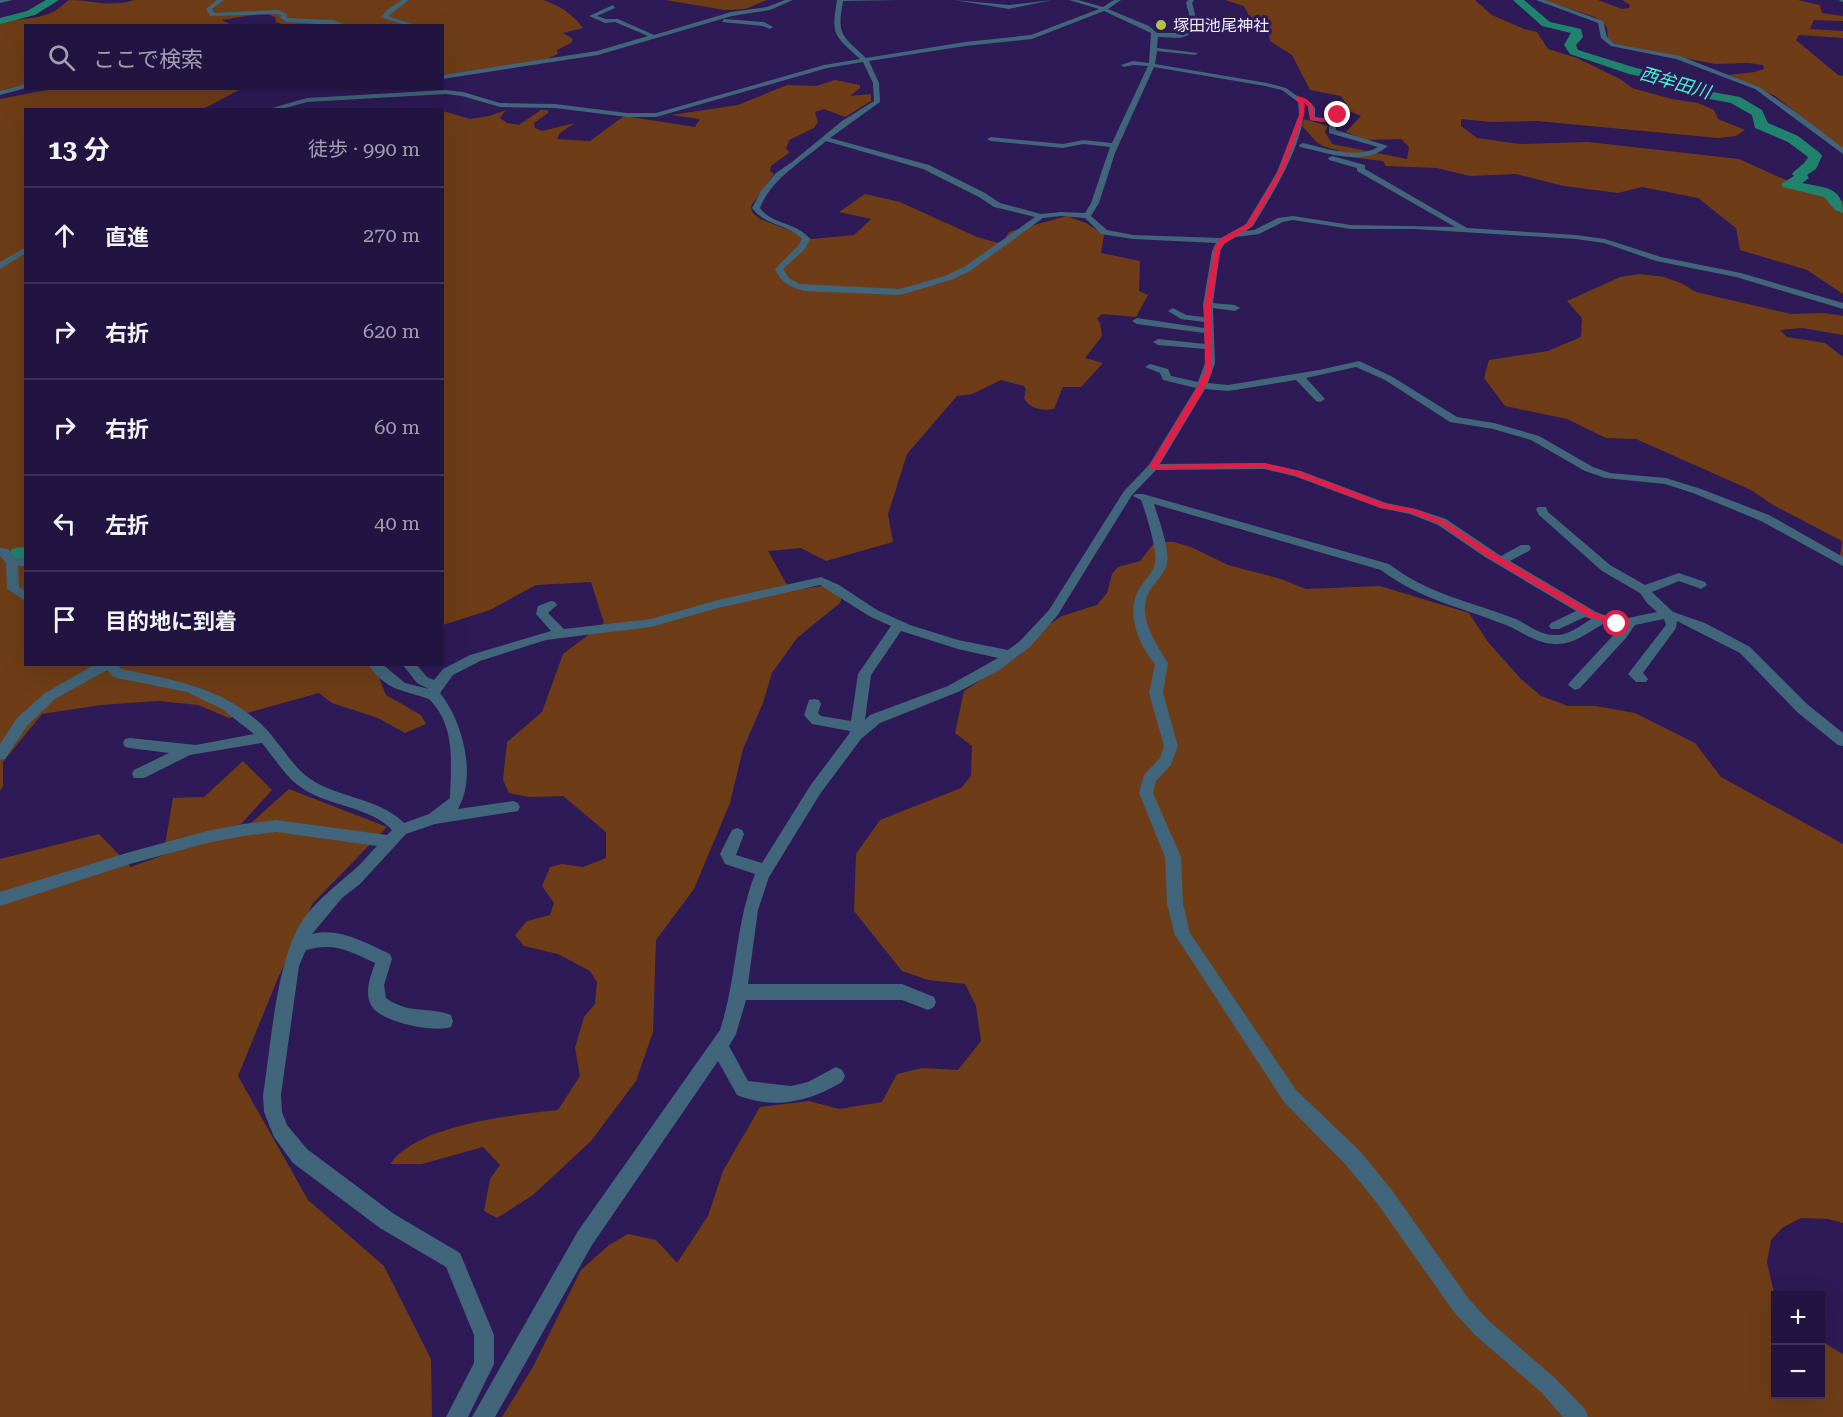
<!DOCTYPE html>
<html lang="ja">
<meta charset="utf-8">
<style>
:root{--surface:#221440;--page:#2e214b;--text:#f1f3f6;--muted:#a29eb1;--line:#3f3359}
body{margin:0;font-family:"Roboto Serif","Noto Sans JP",serif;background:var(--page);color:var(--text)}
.controls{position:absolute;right:18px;bottom:18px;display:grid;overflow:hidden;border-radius:0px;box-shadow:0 6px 24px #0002}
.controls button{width:54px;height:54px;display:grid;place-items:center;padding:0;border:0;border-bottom:2px solid var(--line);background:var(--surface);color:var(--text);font:30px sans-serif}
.stop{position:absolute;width:18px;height:18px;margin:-14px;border:4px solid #e11d48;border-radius:50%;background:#fff}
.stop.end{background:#e11d48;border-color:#fff;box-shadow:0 2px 6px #0008}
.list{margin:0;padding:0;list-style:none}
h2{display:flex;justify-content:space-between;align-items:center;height:78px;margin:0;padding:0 24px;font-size:26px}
h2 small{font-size:20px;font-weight:400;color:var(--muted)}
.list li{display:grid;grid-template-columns:39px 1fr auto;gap:18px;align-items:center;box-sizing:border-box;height:96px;padding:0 24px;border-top:2px solid var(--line)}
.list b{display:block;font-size:22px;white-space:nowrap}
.list em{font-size:20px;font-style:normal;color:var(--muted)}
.icon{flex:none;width:33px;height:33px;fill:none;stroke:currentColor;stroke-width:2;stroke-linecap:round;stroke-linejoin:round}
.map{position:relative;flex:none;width:1843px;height:1417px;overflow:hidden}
.search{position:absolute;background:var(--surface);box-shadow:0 6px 24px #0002;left:24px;top:24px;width:420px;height:66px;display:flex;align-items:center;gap:15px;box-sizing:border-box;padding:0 21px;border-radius:0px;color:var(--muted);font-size:22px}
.panel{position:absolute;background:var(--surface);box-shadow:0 6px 24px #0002;left:24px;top:108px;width:420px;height:558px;border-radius:0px}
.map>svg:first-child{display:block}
.green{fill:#6e3d17}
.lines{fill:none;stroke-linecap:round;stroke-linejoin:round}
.river{fill:#20836e;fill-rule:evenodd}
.minor{fill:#41657a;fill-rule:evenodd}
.route{fill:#e11d48}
.poi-dot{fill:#b5c249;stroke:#2e1a56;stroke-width:2}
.labels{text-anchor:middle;stroke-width:6;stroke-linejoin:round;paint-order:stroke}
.far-poi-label{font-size:16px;fill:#f0eefd;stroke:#2e1a56;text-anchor:start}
.far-water-label{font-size:18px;font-style:italic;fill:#46f2cd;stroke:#2e1a56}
</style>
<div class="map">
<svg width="1843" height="1417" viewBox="0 0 1843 1417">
<rect width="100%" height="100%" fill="#2e1a56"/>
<path class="green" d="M 69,0 C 92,0 111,8 134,0 L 543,0 C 560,6 572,13 583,28 L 563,33 L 573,39 L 571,43 L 557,50 L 558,54 L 547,59 L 443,75 L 442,26 L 284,25 L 276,22 L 275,17 L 265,13 L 222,20 L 231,25 L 26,26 L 25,85 L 0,91 L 0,20 C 17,20 43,19 58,9 C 61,6 65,3 69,0 Z
M 665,0 L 767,0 L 745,9 L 725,10 Z
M 1225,0 L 1475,0 L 1492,15 L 1524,29 L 1537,32 L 1548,49 L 1577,58 L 1620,79 L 1632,88 L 1672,99 L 1698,103 L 1714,110 L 1718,119 L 1745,130 L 1736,136 L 1718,138 L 1537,121 L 1491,122 L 1461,119 L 1461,126 L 1477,138 L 1520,144 L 1588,142 L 1739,159 L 1817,194 L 1843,201 L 1843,294 L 1807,270 L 1740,250 L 1736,228 L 1698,198 L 1642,187 L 1618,193 L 1564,186 L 1516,174 L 1470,176 L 1437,168 L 1386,166 L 1383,161 L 1342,156 L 1338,150 C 1315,146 1317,141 1302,126 L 1304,119 L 1328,126 L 1325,132 L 1332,144 L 1407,159 L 1409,147 L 1401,139 L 1366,140 L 1346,132 L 1361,116 L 1351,112 L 1341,96 L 1310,90 L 1292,55 L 1270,41 L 1268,28 L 1249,16 L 1244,6 Z
M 1543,0 L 1598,0 L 1622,9 L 1629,8 L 1630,5 L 1622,0 L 1798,0 L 1820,5 L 1822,13 L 1843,16 L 1843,21 L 1814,20 L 1810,29 L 1843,31 L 1843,38 L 1799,35 L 1796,40 L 1838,75 L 1843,76 L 1843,149 L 1775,96 L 1728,75 L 1755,72 L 1764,69 L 1763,65 L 1748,63 L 1715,64 L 1618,45 L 1608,39 L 1607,27 L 1595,17 Z
M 835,80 L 860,85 L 860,88 L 850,96 L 871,94 L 871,101 L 845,117 L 824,109 L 815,112 L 818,122 L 814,128 L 789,140 L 786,149 L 790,152 L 771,166 L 770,171 L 774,174 L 751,206 L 752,212 L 760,219 L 812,239 L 854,235 L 871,219 L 839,212 L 865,194 L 900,202 L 977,237 L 1002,244 L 1009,232 L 1067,216 L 1086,223 L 1104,235 L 1101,253 L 1140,261 L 1139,291 L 1148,295 L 1136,317 L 1103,314 L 1097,318 L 1100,323 L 1102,336 L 1085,358 L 1103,363 L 1081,387 L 1063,387 L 1054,409 C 1042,411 1030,409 1024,398 L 1026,390 L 1024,386 L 1001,380 L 972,394 L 957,396 L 907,454 L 888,514 L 893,542 L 826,561 L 801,548 L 768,551 L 786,583 L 794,590 L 823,586 L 842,597 L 840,603 L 797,638 L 772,673 L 763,703 L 743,749 L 730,803 L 694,889 L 656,940 L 653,1032 L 636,1081 L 591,1141 L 533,1195 L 497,1218 L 484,1211 L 490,1179 L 500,1165 L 483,1147 L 422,1164 L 390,1164 C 418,1124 513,1115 558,1110 L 580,1076 L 575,1048 L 584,1017 L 595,1004 L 597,982 L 590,971 L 558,954 L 524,946 L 515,935 L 527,921 L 550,915 L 554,903 L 542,886 L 550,867 L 562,864 L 583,867 L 606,858 L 606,832 L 563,796 L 529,797 L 509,793 L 503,780 L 507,742 L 542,712 L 563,654 L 604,623 L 591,582 L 536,585 L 490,610 L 443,625 L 443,111 L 470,119 L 489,116 L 506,110 L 500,118 L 507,123 L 519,125 L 541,110 L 548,110 L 548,113 L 534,123 L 535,128 L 542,131 L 575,123 L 560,133 L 557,139 L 590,141 L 624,116 L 695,127 L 700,119 L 671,115 L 738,105 L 787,85 L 816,86 Z
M 57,88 L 241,89 L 203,109 L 26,110 L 26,664 L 374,665 L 386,695 L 421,715 L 426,724 L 405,733 L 378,718 L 332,703 L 319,693 L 229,718 L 198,705 L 158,701 L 101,705 L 42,714 L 3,762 L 3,786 L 0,791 L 0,99 Z
M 1640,274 L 1664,277 L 1681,283 L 1696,292 L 1791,314 L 1824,313 L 1843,316 L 1843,335 L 1802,328 L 1780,330 L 1787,337 L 1825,343 L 1843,357 L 1843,559 L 1840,557 L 1842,541 L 1773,505 L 1751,490 L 1636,439 L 1606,438 L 1567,419 L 1505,406 L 1484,378 L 1489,360 L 1548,351 L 1581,337 L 1582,318 L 1567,301 L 1620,277 Z
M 1155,542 L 1174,542 L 1191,547 L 1228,565 L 1281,579 L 1306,589 L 1380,586 L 1469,613 L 1488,642 L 1521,679 L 1541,696 L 1568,706 L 1596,706 L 1635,713 L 1695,743 L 1721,777 L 1843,844 L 1843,1223 L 1828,1219 L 1801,1218 L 1782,1228 L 1771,1240 L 1767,1262 L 1775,1297 L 1776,1394 L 1820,1394 L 1821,1341 L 1843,1354 L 1843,1417 L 502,1417 L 533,1367 L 581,1270 L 609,1245 L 628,1234 L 656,1240 L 677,1263 L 708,1216 L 723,1171 L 760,1107 L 809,1101 L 839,1109 L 882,1102 L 897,1074 L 922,1068 L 958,1070 L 981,1041 L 976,1006 L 965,984 L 928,980 L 902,971 L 854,911 L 856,854 L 880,820 L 961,788 L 971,776 L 972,746 L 955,733 L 964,691 L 1020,655 L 1050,624 L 1062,616 L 1097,605 L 1107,593 L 1112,574 L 1118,567 L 1140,561 Z
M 243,761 L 272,790 L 241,824 L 165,845 L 173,798 L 204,797 Z
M 289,789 L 387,827 L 313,903 L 278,978 L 238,1076 L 308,1200 L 384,1266 L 431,1359 L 432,1417 L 0,1417 L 0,859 L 99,834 L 131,867 L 252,822 Z"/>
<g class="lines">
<path class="river" d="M 46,0 L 59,0 L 35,15 L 0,24 L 0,18 L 27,11 Z
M 1513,0 L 1524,0 L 1550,22 L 1581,29 L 1583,37 L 1576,45 L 1578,50 L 1636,68 L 1679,77 L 1691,88 L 1740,97 L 1762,110 L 1768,123 L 1798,136 L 1820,153 L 1822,156 L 1816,169 L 1807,175 L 1809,178 L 1802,183 C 1824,188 1843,186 1843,213 L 1835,210 L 1824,197 L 1783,187 L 1781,184 L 1794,176 L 1792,174 C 1797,167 1804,166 1808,157 L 1788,142 L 1755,128 L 1752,115 L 1731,103 L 1683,94 L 1671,83 L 1629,74 L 1570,54 L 1564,45 L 1571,33 L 1542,26 Z
M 20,547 L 26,548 L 26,562 L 12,559 L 9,554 L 12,549 Z"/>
<path class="minor" d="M 0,0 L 13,0 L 0,3 Z
M 217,0 L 224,0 L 212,9 L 214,13 L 278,10 L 287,14 L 286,17 L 288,18 L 334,20 L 347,26 L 287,22 L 280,18 L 281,15 L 277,14 L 210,16 L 206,9 Z
M 402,0 L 409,0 L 388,16 L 419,26 L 408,26 L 381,17 L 387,10 Z
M 785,0 L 793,0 L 770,10 L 732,16 L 598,55 L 442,79 L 442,75 L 597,51 L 648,36 L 615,22 L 605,23 L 589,16 L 613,5 L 615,8 L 597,16 L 606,19 L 618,19 L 654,35 L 731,12 L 767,7 Z
M 837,0 L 899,0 L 843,1 C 837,36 841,34 866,58 L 965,42 L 1031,35 L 1099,9 L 1069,0 L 1078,0 L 1103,7 L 1114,0 L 1121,0 L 1108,9 L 1149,26 L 1157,33 L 1184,33 L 1189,14 L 1186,3 L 1188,0 L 1194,0 L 1192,3 L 1195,14 L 1189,35 L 1180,38 L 1158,37 L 1157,48 L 1198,53 L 1195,55 L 1157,51 L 1155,64 L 1267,83 L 1286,88 L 1304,101 C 1307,140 1273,193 1253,226 L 1246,231 L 1254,230 L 1278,218 L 1293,216 L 1351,225 L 1455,227 L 1357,171 L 1357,168 L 1329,160 L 1328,158 L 1332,156 L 1365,165 L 1365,169 L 1467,228 L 1576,235 L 1605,239 L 1661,257 L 1741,273 L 1843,303 L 1843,309 L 1736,277 L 1656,261 L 1604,243 L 1576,239 L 1414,229 L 1351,229 L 1293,220 L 1283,222 L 1259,234 L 1236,237 L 1225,243 L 1220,251 L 1213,303 L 1235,305 L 1240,308 L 1235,311 L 1213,308 L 1215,363 L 1208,383 L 1228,385 L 1319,370 L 1359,361 L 1391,376 L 1457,417 L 1494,423 L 1539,436 L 1593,467 L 1610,473 L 1666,478 L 1701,489 L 1769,515 L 1843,557 L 1843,566 L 1761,521 L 1693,493 L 1665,484 L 1605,478 L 1585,471 L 1531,440 L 1493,429 L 1450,422 L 1385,380 L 1356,367 L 1306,378 L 1325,399 L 1320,402 L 1316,401 L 1296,380 L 1228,391 L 1205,389 L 1160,464 L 1264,463 L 1301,471 L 1386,503 L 1416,509 L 1446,519 L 1501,556 L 1521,545 L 1529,545 L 1531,548 L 1529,551 L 1510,561 L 1596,612 L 1618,620 L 1657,612 L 1647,603 L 1640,593 L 1602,571 L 1539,515 L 1536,509 L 1538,507 L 1546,507 L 1548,512 L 1610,565 L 1645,585 L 1679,573 L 1705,582 L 1707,585 L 1701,589 L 1679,581 L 1652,592 L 1673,612 L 1705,623 L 1750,647 L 1807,704 L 1843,733 L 1843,746 L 1838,745 L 1797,712 L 1740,653 L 1677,621 L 1676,628 L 1643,673 L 1648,679 L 1646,682 L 1636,682 L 1628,674 L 1666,625 L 1664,619 L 1635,625 L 1626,638 L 1580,688 L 1575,690 L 1568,685 L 1570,682 L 1620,628 L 1603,624 C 1589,632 1574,644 1558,644 C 1538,645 1523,632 1506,625 C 1463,608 1419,599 1381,570 L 1154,504 C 1158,517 1170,549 1167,563 C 1165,574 1156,581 1150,590 C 1136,616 1155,642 1168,663 L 1163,693 L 1178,746 L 1171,765 L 1156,781 L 1153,793 L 1181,857 L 1183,904 L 1190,933 L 1296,1090 L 1360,1151 L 1391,1189 L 1468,1298 L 1489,1321 L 1555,1378 L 1585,1409 L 1588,1417 L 1563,1417 L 1541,1392 L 1475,1335 L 1454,1312 L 1377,1203 L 1346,1165 L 1284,1102 L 1175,935 L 1167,904 L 1165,857 L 1139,793 L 1144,775 L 1160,758 L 1164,746 L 1149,693 L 1155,664 C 1139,646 1126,614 1138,591 C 1143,581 1153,574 1155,563 C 1158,552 1146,513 1141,500 L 1133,496 L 1135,494 L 1143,494 L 1389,564 C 1427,594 1472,602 1516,619 C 1528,625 1540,635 1554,635 C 1568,636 1580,626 1591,619 L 1585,617 L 1559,629 L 1551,629 L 1549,626 L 1551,623 L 1576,611 L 1485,557 L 1438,525 L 1410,514 L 1380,508 L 1294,476 L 1264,469 L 1156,470 L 1132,495 L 1057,616 L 1030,647 L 998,671 L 958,692 L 880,723 L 861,739 L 820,794 L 769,877 L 758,910 L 748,984 L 902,984 L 934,997 L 936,1002 L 934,1007 L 928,1010 L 902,1000 L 746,1000 L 736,1034 L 729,1046 L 748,1081 L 791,1086 L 808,1082 L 836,1067 L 842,1070 L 845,1076 L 842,1082 C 809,1102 774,1110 737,1095 L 718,1061 L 592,1245 L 495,1417 L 472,1417 L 578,1231 L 720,1030 C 737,978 735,925 755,874 L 725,864 L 720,854 L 732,830 L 737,828 L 742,830 L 744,834 L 736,855 L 762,863 L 810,786 L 849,734 L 850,731 L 812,724 L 804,715 L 809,700 L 814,699 L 819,700 L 821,704 L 818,713 L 821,716 L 851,721 L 858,674 L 891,626 L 869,616 L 820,585 L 718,608 L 651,627 L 546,640 L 480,661 L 453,675 L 440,693 C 463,722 477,776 458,809 L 513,801 L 518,803 L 520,807 L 518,811 L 435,824 L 406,834 L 360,884 L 342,898 L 312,934 C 339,927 366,943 390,954 L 392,959 L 384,985 L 386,998 C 410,1015 428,1006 451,1015 L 453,1021 L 451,1027 C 434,1033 379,1022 371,1005 C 364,991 371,976 375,963 C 349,951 335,942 306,950 L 299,966 L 281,1095 L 282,1112 L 287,1125 L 307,1149 L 394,1214 L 460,1253 L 494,1335 L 494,1364 L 468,1417 L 446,1417 L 474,1363 L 474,1335 L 446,1267 L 380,1228 L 293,1163 L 274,1137 L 264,1112 L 263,1095 C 271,1046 276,961 302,921 C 314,903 332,889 348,875 C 359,867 368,855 377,846 L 276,832 L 243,836 L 207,843 L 130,864 L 0,906 L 0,892 L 130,852 L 207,831 L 243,824 L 276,820 L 387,835 L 392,830 C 370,806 325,806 299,786 C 286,777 272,755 262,743 L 190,755 L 144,778 L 134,778 L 132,774 L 134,770 L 169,753 L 130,748 L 125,747 L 123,743 L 125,739 L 130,738 L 196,745 L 254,734 L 222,709 L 187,692 L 117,678 L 112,676 L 107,670 L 55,699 L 27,726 L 5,759 L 0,760 L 0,744 L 17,718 L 45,693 L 96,664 L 117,664 L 121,669 C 175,680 227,688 267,730 C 280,744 294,768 309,778 C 337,798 380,798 404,823 L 429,814 L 450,798 C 451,767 455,733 436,707 C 433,704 431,699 426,698 C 401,690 384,689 368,664 L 382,664 L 405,683 L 429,689 L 417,683 L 402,664 L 416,664 L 427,677 L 434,680 L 443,669 L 470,655 L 551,631 L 536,614 L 538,606 L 551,601 L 555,602 L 557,605 L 548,613 L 564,629 L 651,619 L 718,600 L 821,577 L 839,585 L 877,610 L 910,625 L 958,640 L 1008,650 L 1020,641 L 1049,610 L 1124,491 L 1149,465 L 1196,388 L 1163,380 L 1160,373 L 1145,367 L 1150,364 L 1168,369 L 1171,376 L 1198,382 L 1205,363 L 1205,349 L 1158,345 L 1153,342 L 1158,339 L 1205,344 L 1204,333 L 1137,324 L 1132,321 L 1137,318 L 1204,328 L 1204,322 L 1181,319 L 1168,311 L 1173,308 L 1186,315 L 1204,317 L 1203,305 L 1212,251 L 1216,243 L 1133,239 L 1101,234 L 1085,218 L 1061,216 L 1043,218 L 970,271 L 951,280 L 900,295 L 804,291 C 790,287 781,283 775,269 L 798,246 L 802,239 C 788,224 765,226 752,208 L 761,191 L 776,173 L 792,162 L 842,121 L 874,101 L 873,83 L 863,62 L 827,68 L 656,117 L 627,117 L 555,108 L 500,107 L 462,96 L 446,94 L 307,102 L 278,110 L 265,110 L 307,98 L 446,90 L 463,92 L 500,103 L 555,104 L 627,113 L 656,113 L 824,65 L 860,59 C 834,35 831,36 837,0 ZM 1104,11 L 1151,33 L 1149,63 L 1133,61 L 1121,65 L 1124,67 L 1133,65 L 1148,66 L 1112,143 L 1083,140 L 1063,144 L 991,137 L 987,139 L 991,141 L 1063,148 L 1083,144 L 1110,147 L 1091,203 L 1085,213 L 1061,212 L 1041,214 L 1000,203 L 985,193 L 929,165 L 830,138 L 880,102 L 879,83 L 869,61 L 965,46 L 1032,39 ZM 1154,67 L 1265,86 L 1282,90 L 1298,102 L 1299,115 L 1277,172 L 1246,224 L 1221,238 L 1133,235 L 1107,230 L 1091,216 L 1099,203 L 1115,153 ZM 826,141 L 923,169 L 979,197 L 994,207 L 1035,217 L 964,267 L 945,276 L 900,289 L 799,284 L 789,278 L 783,269 L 805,249 L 810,239 C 797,222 772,225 760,208 C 772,178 802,162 826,141 ZM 901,631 L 958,649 L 998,658 L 948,686 L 870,715 L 865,720 L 871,675 Z
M 954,0 L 1009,5 L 1052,0 L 1009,9 Z
M 1536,0 L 1545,0 L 1603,21 L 1607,37 L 1615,44 L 1680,56 L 1759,87 L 1797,113 L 1843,148 L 1843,154 L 1755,89 L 1676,59 L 1611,46 L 1601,38 L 1598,23 Z
M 1839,0 L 1843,0 L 1843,2 L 1840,1 Z
M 724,19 L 764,22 L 773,27 L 770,29 L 763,26 L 722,22 Z
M 26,84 L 26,88 L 0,95 L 0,91 Z
M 1307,103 L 1311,103 L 1315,108 L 1315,117 L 1323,118 L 1340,113 L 1336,119 L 1336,130 L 1388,146 C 1364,167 1328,153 1300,147 L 1299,145 L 1303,143 C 1326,148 1356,160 1378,147 L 1329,133 L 1329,120 L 1324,122 L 1310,120 Z
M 26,247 L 26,253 L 0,269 L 0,262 Z
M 0,548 L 8,549 L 15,558 L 26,558 L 26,566 L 18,566 L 19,587 L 26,591 L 26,601 L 7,589 L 6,563 L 0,556 Z"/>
</g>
<path class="route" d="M 1298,96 C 1310,99 1315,105 1314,118 L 1323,119 L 1336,112 L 1340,115 L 1324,122 L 1310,120 L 1310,108 L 1301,100 L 1305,105 L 1304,115 L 1283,172 L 1252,226 L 1221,246 L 1211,307 L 1212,371 L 1202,393 L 1158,465 L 1264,463 L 1299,471 L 1386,504 L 1415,509 L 1445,521 L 1492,552 L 1595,613 L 1620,621 L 1620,626 L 1589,617 L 1486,556 L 1440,524 L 1411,513 L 1381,508 L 1294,475 L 1264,468 L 1153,469 L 1149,467 L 1194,393 L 1205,371 L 1204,307 L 1215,246 L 1220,239 L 1247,224 L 1278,172 L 1299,115 L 1300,105 L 1295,98 Z"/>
<circle class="poi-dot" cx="1161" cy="25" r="6"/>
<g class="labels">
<g class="far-poi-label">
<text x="1173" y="31">塚田池尾神社</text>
</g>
<g class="far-water-label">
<text transform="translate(1675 83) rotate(16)" y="6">西牟田川</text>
</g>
</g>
</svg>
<div class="controls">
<button>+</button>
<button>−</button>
</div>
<div class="stop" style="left:1617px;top:624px"></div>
<div class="stop end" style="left:1338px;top:115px"></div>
<div class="search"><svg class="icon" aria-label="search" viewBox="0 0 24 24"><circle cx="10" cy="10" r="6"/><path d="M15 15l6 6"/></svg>ここで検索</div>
<section class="panel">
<h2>13 分<small>徒歩 · 990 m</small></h2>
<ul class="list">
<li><svg class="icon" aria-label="ahead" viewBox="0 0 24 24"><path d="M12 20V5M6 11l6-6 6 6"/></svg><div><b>直進</b></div><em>270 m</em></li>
<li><svg class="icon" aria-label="right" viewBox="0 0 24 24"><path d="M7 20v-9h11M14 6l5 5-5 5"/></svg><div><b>右折</b></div><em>620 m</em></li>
<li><svg class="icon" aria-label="right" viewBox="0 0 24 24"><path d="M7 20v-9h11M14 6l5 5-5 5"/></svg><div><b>右折</b></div><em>60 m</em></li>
<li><svg class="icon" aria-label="left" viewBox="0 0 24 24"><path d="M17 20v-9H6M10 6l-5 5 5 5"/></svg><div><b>左折</b></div><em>40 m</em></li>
<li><svg class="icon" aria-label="arrive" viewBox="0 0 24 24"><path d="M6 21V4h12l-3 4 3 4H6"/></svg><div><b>目的地に到着</b></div></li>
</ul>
</section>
</div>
